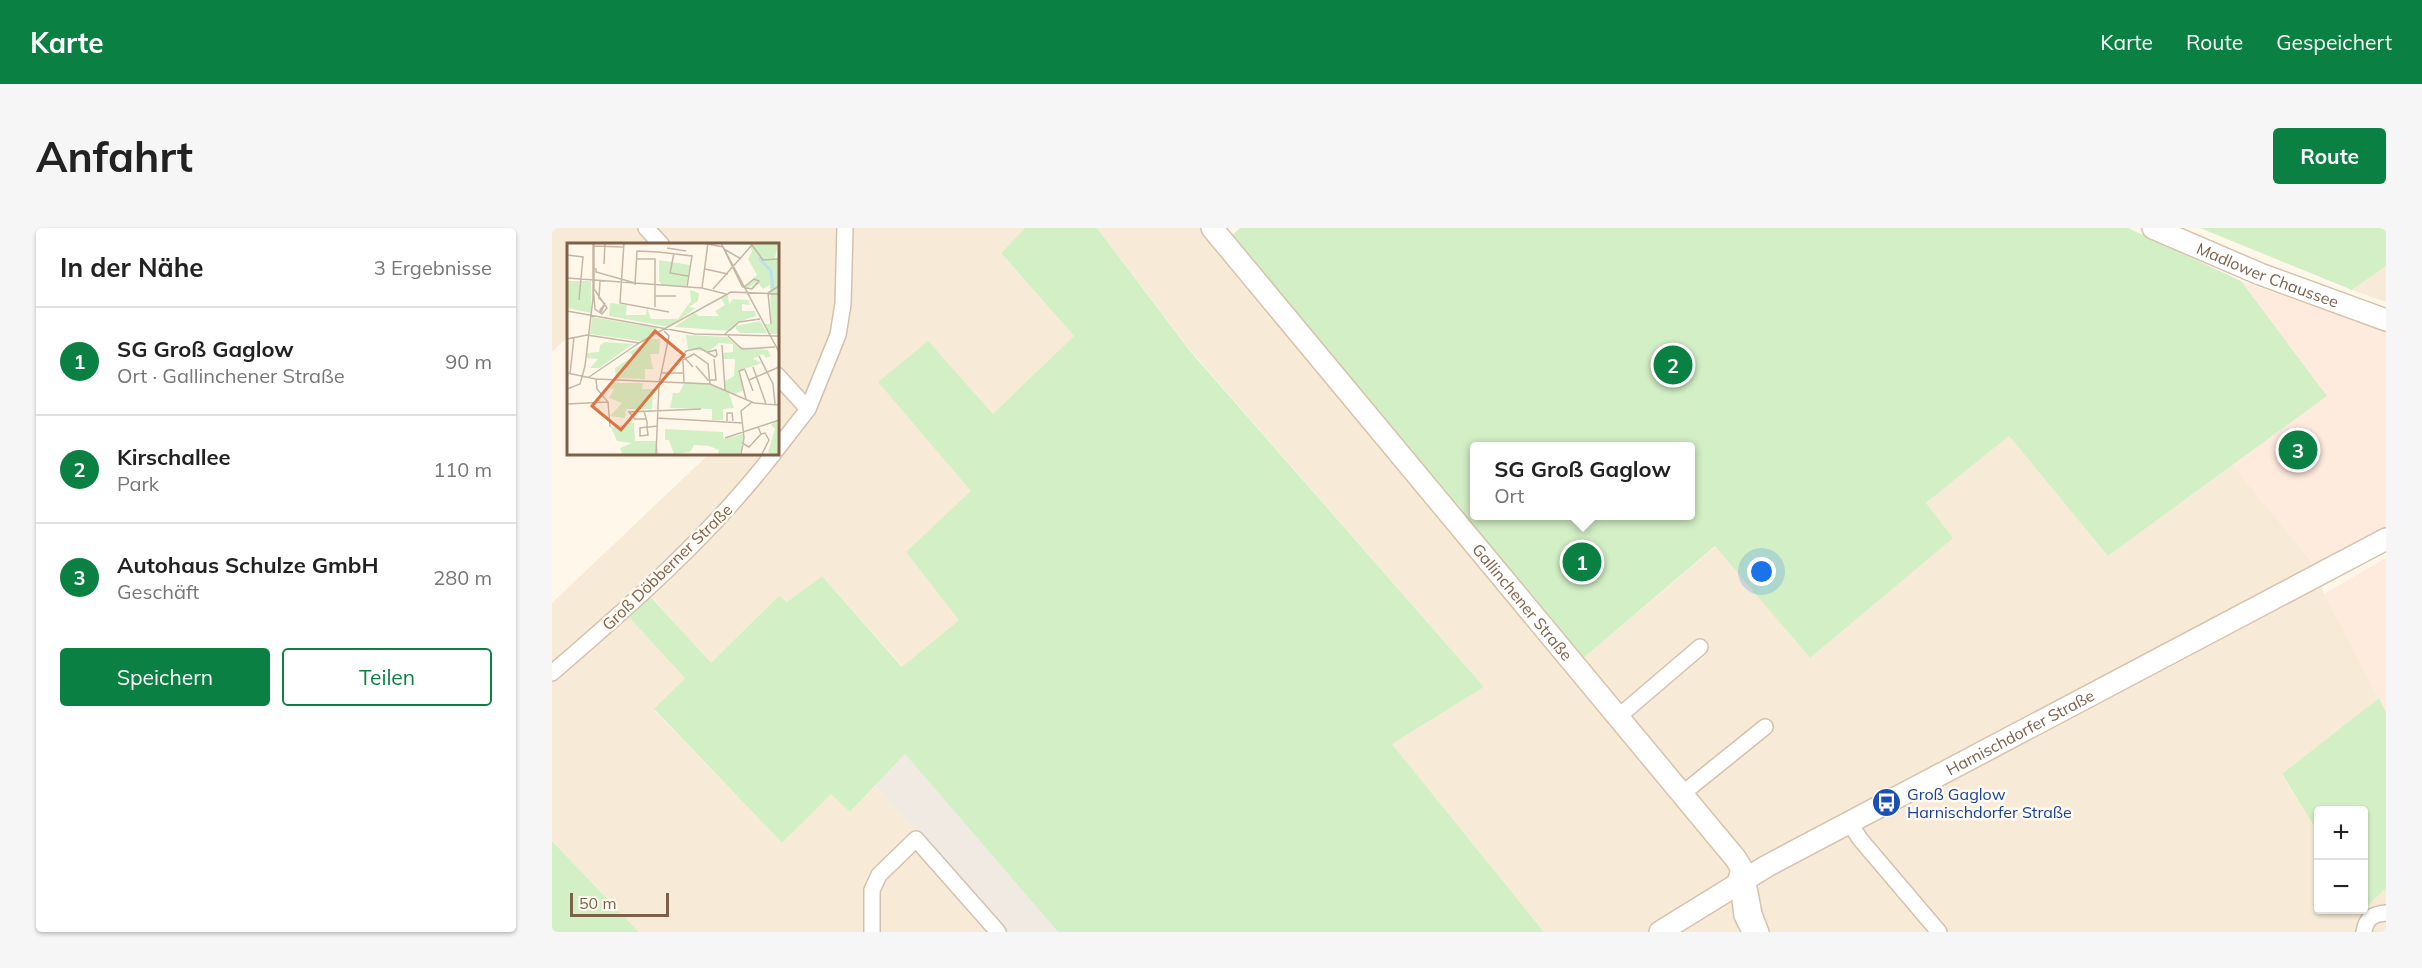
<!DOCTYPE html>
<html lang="de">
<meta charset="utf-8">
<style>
:root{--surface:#fff;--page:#f6f6f6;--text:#222;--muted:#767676;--line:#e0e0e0;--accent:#0b8043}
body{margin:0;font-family:Mulish,sans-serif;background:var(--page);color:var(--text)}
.controls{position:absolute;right:18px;bottom:18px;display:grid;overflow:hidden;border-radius:6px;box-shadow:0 2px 4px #0004}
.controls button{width:54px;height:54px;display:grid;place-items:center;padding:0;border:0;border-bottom:2px solid var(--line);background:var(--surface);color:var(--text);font:30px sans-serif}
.scale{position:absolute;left:18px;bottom:15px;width:99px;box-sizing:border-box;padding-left:6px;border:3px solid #7e6049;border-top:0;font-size:16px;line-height:21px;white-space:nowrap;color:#7e6049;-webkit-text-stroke:4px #fffbf3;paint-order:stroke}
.you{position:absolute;left:1210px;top:344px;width:21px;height:21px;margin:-15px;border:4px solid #fff;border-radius:50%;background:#1a73e8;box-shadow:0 0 0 9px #1a73e833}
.badge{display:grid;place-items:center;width:39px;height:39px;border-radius:50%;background:var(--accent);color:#fff;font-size:20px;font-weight:700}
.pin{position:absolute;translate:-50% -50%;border:3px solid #fff;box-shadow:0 2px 6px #0006}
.popup{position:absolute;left:918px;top:214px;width:225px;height:78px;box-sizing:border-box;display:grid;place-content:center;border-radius:6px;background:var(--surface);filter:drop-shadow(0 2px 4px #0005);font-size:20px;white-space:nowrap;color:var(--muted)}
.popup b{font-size:22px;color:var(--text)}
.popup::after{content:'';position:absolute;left:50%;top:100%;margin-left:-12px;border:12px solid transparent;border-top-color:var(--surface)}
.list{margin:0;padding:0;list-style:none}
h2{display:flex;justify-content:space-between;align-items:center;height:78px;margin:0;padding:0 24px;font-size:26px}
h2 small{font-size:20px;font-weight:400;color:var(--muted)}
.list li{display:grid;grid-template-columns:39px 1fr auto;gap:18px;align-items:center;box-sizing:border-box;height:108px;padding:0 24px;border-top:2px solid var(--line)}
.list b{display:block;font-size:22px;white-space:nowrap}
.list p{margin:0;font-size:20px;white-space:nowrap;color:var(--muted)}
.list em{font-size:20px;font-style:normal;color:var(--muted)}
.actions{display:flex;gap:12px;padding:18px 24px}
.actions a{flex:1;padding:14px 0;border:2px solid var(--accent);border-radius:6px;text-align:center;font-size:21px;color:var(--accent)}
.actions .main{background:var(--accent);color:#fff}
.map{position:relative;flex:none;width:1834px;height:704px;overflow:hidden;border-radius:6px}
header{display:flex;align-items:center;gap:36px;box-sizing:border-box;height:84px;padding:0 30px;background:var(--accent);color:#fff}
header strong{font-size:28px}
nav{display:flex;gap:33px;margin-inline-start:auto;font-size:21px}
.intro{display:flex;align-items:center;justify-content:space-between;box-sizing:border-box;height:144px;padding:0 36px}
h1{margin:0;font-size:42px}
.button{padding:15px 27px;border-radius:6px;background:var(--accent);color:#fff;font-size:21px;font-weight:700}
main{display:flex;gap:36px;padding:0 36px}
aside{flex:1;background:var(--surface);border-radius:6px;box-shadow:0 2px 4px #0004}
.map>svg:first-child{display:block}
.residential{fill:#f7ebd8}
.commercial{fill:#ffeade}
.industrial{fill:#f0eae3}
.green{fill:#d3efc6;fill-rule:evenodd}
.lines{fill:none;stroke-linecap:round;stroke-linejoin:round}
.street-casing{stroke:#d4c1ad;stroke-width:18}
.secondary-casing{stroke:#d7c2ab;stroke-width:24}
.street{stroke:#fff;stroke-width:15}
.secondary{stroke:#fff;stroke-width:21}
.labels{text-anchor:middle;stroke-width:5;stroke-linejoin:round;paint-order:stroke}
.street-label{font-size:16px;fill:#7e6049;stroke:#fffbf3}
.transit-label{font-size:16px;fill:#164399;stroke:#fffbf3;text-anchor:start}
.inset-river{fill:none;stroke:#bbe1ec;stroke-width:3}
.inset-road{fill:none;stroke:#c7b6a5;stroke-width:1.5}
.view{fill:#dd7344;fill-opacity:0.15;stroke:#dd7344;stroke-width:3}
.inset-edge{fill:none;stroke:#7e6049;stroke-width:3}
</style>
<header>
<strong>Karte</strong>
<nav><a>Karte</a><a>Route</a><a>Gespeichert</a></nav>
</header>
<div class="intro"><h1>Anfahrt</h1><a class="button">Route</a></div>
<main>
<aside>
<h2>In der Nähe<small>3 Ergebnisse</small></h2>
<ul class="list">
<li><span class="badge">1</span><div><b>SG Groß Gaglow</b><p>Ort · Gallinchener Straße</p></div><em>90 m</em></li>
<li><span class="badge">2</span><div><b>Kirschallee</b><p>Park</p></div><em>110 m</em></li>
<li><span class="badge">3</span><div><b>Autohaus Schulze GmbH</b><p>Geschäft</p></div><em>280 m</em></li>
</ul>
<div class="actions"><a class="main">Speichern</a><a>Teilen</a></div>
</aside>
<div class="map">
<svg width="1834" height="704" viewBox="0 0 1834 704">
<rect width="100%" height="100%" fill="#fff8ea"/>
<path class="residential" d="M 0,0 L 473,0 L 449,25 L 522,108 L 441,187 L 376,114 L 419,263 L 407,392 L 351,439 L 270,348 L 235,374 L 227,369 L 159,436 L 98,367 L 133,450 L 102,482 L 230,615 L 279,565 L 298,584 L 323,558 L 455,704 L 87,704 L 0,613 L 0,375 L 158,225 L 225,225 L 225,16 L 16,16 L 16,109 L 0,124 Z
M 545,0 L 654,0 L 1028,433 L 1164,318 L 1258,430 L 1400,310 L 1374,275 L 1457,208 L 1556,328 L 1681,237 L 1764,339 L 1772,366 L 1827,470 L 1730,547 L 1766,605 L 1766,682 L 1812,682 L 1812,678 L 1813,679 L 1834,660 L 1834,704 L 992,704 L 840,516 L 932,459 L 638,122 Z
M 1834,38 L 1834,74 L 1800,62 Z"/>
<path class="commercial" d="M 1689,53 L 1834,104 L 1834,301 L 1764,339 L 1681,237 L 1775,168 Z
M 1834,330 L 1834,485 L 1772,366 Z"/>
<path class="industrial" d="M 353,526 L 506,704 L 455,704 L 323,558 Z"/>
<path class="green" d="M 473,0 L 545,0 L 638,123 L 932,459 L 840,516 L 992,704 L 506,704 L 353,526 L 298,584 L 279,566 L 230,615 L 102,481 L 133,450 L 74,386 L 97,367 L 159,435 L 227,368 L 235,374 L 270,348 L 350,439 L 407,392 L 354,324 L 419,263 L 326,154 L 376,113 L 441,186 L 522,108 L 449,25 Z
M 688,0 L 1576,0 L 1689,53 L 1775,168 L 1556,328 L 1457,208 L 1374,275 L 1401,310 L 1258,430 L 1163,318 L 1028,433 L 677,10 ZM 922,218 L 1138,218 L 1138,288 L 922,288 Z
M 1648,0 L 1834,0 L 1834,38 L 1800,62 Z
M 1827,470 L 1834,485 L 1834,660 L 1813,680 L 1812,582 L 1766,582 L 1766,605 L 1730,546 Z
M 0,613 L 87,704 L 0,704 Z"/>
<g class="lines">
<defs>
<path id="street" d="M 94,0 L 109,16
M 225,147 L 256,181
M 225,221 L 256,181 L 286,107 L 291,76 L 293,0
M 0,445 C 79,377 158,308 222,225
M 1066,489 L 1148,419
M 1130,566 L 1213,499
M 1297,594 L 1308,611 L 1387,704
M 1195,649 L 1202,686 L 1209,704
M 1186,655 L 1190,688 L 1198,704
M 320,704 L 320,662 L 327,647 L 364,611 L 446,704
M 1812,704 C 1814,690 1821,686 1834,685"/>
<g id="secondary">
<path id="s1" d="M 660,0 L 1184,631 L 1190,641 L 1186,655"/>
<path id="s2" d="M 1601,0 L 1708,46 L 1834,92"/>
<path id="s3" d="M 1108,704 L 1215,638 L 1834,311"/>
</g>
</defs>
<use href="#street" class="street-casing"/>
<use href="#secondary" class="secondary-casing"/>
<use href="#street" class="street"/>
<use href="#secondary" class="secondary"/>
</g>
<defs>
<symbol id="bus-disc" viewBox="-11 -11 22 22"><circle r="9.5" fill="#1a4fb4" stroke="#fffbf3"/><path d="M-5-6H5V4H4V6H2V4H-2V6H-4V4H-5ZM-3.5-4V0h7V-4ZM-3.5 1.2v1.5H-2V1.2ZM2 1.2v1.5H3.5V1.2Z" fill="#fff"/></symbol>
</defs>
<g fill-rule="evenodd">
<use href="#bus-disc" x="1318" y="558" width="33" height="33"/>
</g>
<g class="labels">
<g class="street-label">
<text dy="6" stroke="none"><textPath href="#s2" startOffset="124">Madlower Chaussee</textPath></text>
<text transform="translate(115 339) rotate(-44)" y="6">Groß Döbberner Straße</text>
<text dy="6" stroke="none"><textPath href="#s1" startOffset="486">Gallinchener Straße</textPath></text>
<text dy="6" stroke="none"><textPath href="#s3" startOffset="412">Harnischdorfer Straße</textPath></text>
</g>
<g class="transit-label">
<text x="1355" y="572">Groß Gaglow<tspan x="1355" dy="18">Harnischdorfer Straße</tspan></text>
</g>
</g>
<g transform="translate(15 15)">
<rect width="212" height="212" fill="#fff8ea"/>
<path d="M 211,0 L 208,15 L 212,16 L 211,91 L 203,91 L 196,81 L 204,81 L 203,42 L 196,46 L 192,41 L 183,46 L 190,38 L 181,45 L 178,44 L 190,32 L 181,16 L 185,9 L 183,2 L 158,1 ZM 92,17 L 123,22 L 119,43 L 96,43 L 92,38 ZM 0,38 L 24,38 L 24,70 L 0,65 ZM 123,47 L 132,50 L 131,58 L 122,64 L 129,65 L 102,84 L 42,73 L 43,60 L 60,62 L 59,72 L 79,72 L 80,64 L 84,76 L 111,76 L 124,58 ZM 161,51 L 162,61 L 166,56 L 181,57 L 183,62 L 175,61 L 175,68 L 188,68 L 189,73 L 174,78 L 164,88 L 107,84 L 128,70 L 131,73 L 152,73 L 148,68 L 158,62 L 154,55 ZM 25,74 L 90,85 L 89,91 L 73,98 L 23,91 ZM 193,78 L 200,90 L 173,90 L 169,86 L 169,83 ZM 119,92 L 160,94 L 172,104 L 201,107 L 204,113 L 199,115 L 196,111 L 186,116 L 195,120 L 171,128 L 177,147 L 168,151 L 158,147 L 158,138 L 167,133 L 168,116 L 156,116 L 155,110 L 166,109 L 166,101 L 152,100 L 141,109 L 121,106 ZM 85,96 L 93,96 L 92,111 L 83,111 L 86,126 L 78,126 L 78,136 L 49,135 L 48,125 L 66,114 L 63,109 ZM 38,99 L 66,101 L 32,125 L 23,125 L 31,116 L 20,115 L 20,110 L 32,109 L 33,102 ZM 118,139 L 143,141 L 162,150 L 167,165 L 156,166 L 156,177 L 145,177 L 145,166 L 103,165 L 106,150 L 112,150 ZM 41,140 L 76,140 L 75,146 L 91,146 L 86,151 L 85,166 L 59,166 L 58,175 L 43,173 L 55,160 L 42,155 L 47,146 L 41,145 ZM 210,177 L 211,211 L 205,211 L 201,209 L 208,186 L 204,182 ZM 63,180 L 67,180 L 68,198 L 89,198 L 92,211 L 55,211 L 53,205 L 65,200 L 50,198 L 44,184 ZM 98,186 L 156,189 L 157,196 L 176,191 L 176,196 L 173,211 L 151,211 L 152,207 L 142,203 L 127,202 L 123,209 L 107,211 L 102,197 L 98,197 Z" fill="#d3efc6"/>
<path class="inset-river" d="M 192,15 L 204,28 L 206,46"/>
<path class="inset-road" d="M 27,0 L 26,43 L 28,66 L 35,71 L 40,65 L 27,46 L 27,0M 57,0 L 53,60 L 102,69M 136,0 L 156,4M 154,0 L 212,109M 154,0 L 175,43 L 176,44 L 177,44 L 179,45 L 185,46 L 192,38 L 187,36 L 177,44M 26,3 L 57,4M 100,5 L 119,8M 157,6 L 174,16M 107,10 L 103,30 L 121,33M 0,12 L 16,14 L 12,57M 69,16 L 88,16 L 88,64M 37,21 L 38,0M 29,25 L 29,29 L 68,40M 138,26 L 161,31M 0,35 L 135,45 L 159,51M 33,38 L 32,55 L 38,61 L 33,67 L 34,69 L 37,63M 68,42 L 70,8 L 91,9 L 125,13 L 120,44M 135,45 L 141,0M 146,46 L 185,2 L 196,17 L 212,16M 88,53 L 109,53M 0,68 L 128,91 L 212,93M 204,81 L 201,50 L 212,43M 158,91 L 172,79 L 193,76M 161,93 L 175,106 L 208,104M 0,96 L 20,92 L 72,100 L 164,49 L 212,51M 155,102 L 158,147M 192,113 L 206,141 L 208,161M 129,123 L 141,137 L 149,137 L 147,116M 126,124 L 116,113 L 119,108 L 133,105 L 148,114 L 150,112 L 149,107 L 141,109M 186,124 L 199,161M 178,126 L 172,128 L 179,156M 178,127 L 186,148M 0,130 L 29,136 L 143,141 L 187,160 L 212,162M 94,130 L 116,130M 3,131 L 7,94M 22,134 L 72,100M 29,136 L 30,146 L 41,159 L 43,184M 182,137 L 212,124M 117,139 L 116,117 L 127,111 L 141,121 L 143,141M 0,146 L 13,141 L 18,123 L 26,55 L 26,0M 0,161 L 41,159M 77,168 L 80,179 L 80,184 L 81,192 L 73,193 L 73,185 L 80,184 L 82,184 L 90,183M 90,175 L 176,180M 79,176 L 68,176 L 62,169 L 134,166M 160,178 L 160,170 L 165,170 L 166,178M 194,191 L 198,190 L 202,197 L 195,211M 158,195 L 212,177M 175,200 L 182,204 L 194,191 L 191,184M 89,211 L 92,141 L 102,93 L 97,88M 174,211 L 177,195 L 174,168 L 185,159"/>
<path class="view" d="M 88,88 L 117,112 L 54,187 L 25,163 Z"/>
<rect width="212" height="212" class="inset-edge"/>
</g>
</svg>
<div class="controls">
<button>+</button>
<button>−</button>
</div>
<div class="scale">50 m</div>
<div class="you"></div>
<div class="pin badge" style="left:1030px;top:334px">1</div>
<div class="popup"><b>SG Groß Gaglow</b>Ort</div>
<div class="pin badge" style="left:1121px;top:137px">2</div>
<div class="pin badge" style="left:1746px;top:222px">3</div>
</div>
</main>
